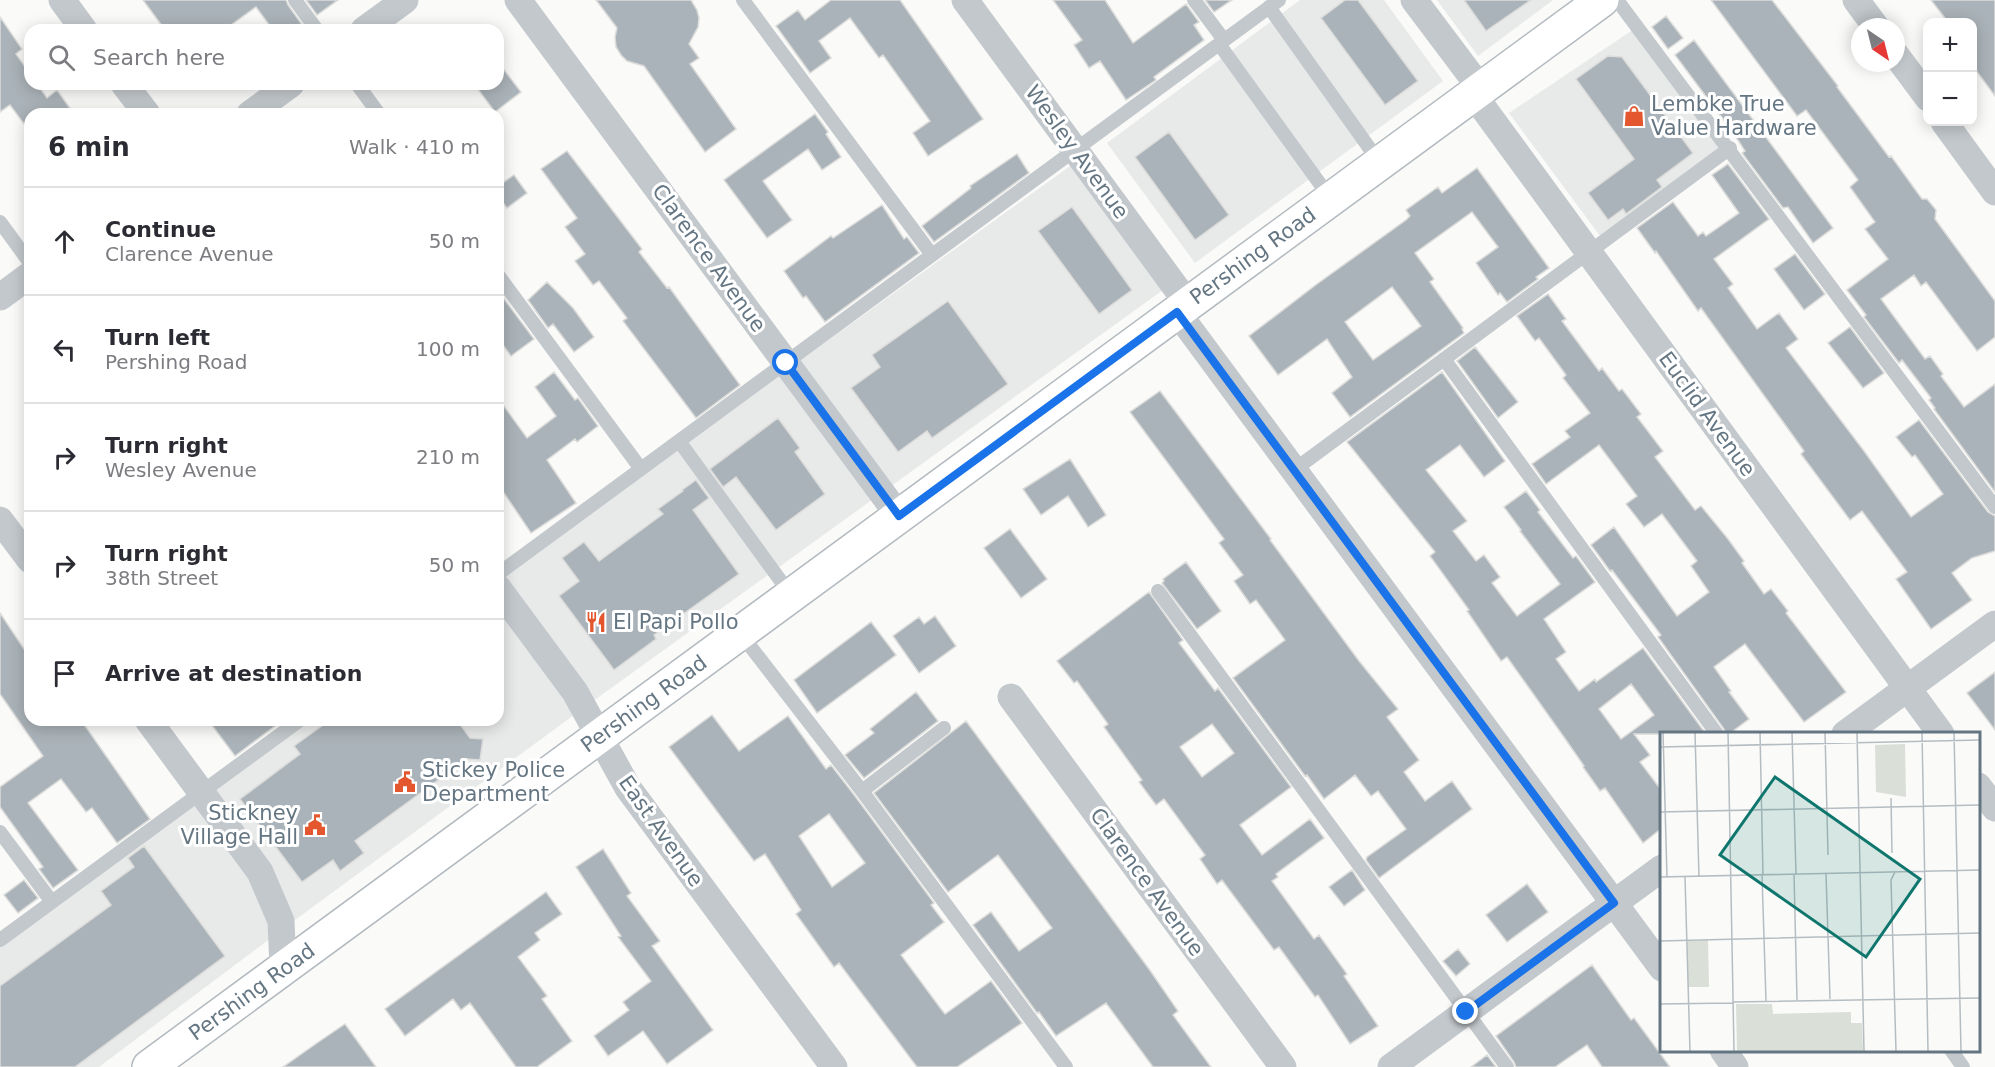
<!DOCTYPE html>
<meta charset="utf-8">
<style>
:root{--surface:#fff;--page:#f7f7f7;--text:#2b2b33;--muted:#7c7c81;--line:#e1e1e2}
body{margin:0;font-family:"DejaVu Sans",sans-serif;background:var(--page);color:var(--text)}
.controls{position:absolute;right:18px;top:18px;display:grid;overflow:hidden;border-radius:12px;box-shadow:0 3px 15px #0003}
.controls button{width:54px;height:54px;display:grid;place-items:center;padding:0;border:0;border-bottom:2px solid var(--line);background:var(--surface);color:var(--text);font:30px sans-serif}
.compass{position:absolute;left:1851px;top:18px;width:54px;height:54px;border-radius:50%;background:var(--surface);box-shadow:0 3px 15px #0003;rotate:145deg}
.stop{position:absolute;width:18px;height:18px;margin:-14px;border:4px solid #1a73e8;border-radius:50%;background:#fff}
.stop.end{background:#1a73e8;border-color:#fff;box-shadow:0 2px 6px #0008}
.list{margin:0;padding:0;list-style:none}
h2{display:flex;justify-content:space-between;align-items:center;height:78px;margin:0;padding:0 24px;font-size:26px}
h2 small{font-size:20px;font-weight:400;color:var(--muted)}
.list li{display:grid;grid-template-columns:39px 1fr auto;gap:18px;align-items:center;box-sizing:border-box;height:108px;padding:0 24px;border-top:2px solid var(--line)}
.list b{display:block;font-size:22px;white-space:nowrap}
.list p{margin:0;font-size:20px;white-space:nowrap;color:var(--muted)}
.list em{font-size:20px;font-style:normal;color:var(--muted)}
.icon{flex:none;width:33px;height:33px;fill:none;stroke:currentColor;stroke-width:2;stroke-linecap:round;stroke-linejoin:round}
.map{position:relative;flex:none;width:1995px;height:1067px;overflow:hidden}
.search{position:absolute;background:var(--surface);box-shadow:0 3px 15px #0003;left:24px;top:24px;width:480px;height:66px;display:flex;align-items:center;gap:15px;box-sizing:border-box;padding:0 21px;border-radius:18px;color:var(--muted);font-size:22px}
.panel{position:absolute;background:var(--surface);box-shadow:0 3px 15px #0003;left:24px;top:108px;width:480px;height:618px;border-radius:18px}
.map>svg:first-child{display:block}
.built{fill:#e8e9e9}
.building{fill:#aab3b9;stroke:#dcdcda;stroke-width:1.5;fill-rule:evenodd}
.lines{fill:none;stroke-linecap:round;stroke-linejoin:round}
.secondary-casing{stroke:#b3babf;stroke-width:36}
.service{stroke:#c3c8cc;stroke-width:14}
.minor{stroke:#c3c8cc;stroke-width:27}
.secondary{stroke:#fff;stroke-width:33}
.route{stroke:#1a73e8;stroke-width:8}
.labels{text-anchor:middle;stroke-width:6;stroke-linejoin:round;paint-order:stroke}
.poi-label{font-size:21px;fill:#657683;stroke:#fff;text-anchor:start}
.street-label{font-size:21px;fill:#657683;stroke:#fff}
.inset-road{fill:none;stroke:#b5bdc2;stroke-width:1.5}
.view{fill:#0f766e;fill-opacity:0.15;stroke:#0f766e;stroke-width:3}
.inset-edge{fill:none;stroke:#657683;stroke-width:3}
</style>
<div class="map">
<svg width="1995" height="1067" viewBox="0 0 1995 1067">
<rect width="100%" height="100%" fill="#fafaf8"/>
<path class="built" d="M 1300,0 L 1384,0 L 1443,81 L 1195,263 L 1107,143 Z
M 1437,0 L 1553,0 L 1478,56 Z
M 1634,29 L 1721,147 L 1600,236 L 1509,113 Z
M 1073,164 L 1163,290 L 578,712 L 291,923 L 99,1067 L 0,1067 L 0,943 L 298,720 L 498,720 L 498,578 Z"/>
<path class="building" d="M 143,0 L 286,0 L 288,5 L 303,26 L 297,30 L 273,30 L 256,7 L 224,30 L 165,30 Z
M 306,0 L 338,0 L 317,15 Z
M 596,0 L 691,0 L 697,10 L 699,18 L 698,27 L 689,44 L 699,58 L 690,64 L 736,129 L 705,152 L 644,66 L 627,61 L 621,55 L 616,47 L 615,37 L 617,28 Z
M 831,0 L 900,0 L 983,119 L 928,156 L 913,133 L 930,121 L 883,55 L 879,58 L 850,18 L 819,41 L 831,58 L 810,73 L 776,26 L 798,10 L 805,20 Z
M 1053,0 L 1105,0 L 1133,43 L 1186,4 L 1199,22 L 1194,25 L 1204,40 L 1154,77 L 1156,80 L 1126,100 L 1100,61 L 1089,68 L 1074,45 L 1082,40 Z
M 1205,0 L 1232,0 L 1214,12 Z
M 1345,0 L 1358,0 L 1418,81 L 1385,105 L 1321,18 Z
M 1464,0 L 1531,0 L 1486,31 Z
M 1711,0 L 1772,0 L 1838,86 L 1837,87 L 1889,157 L 1891,156 L 1922,199 L 1927,199 L 1936,210 L 1935,219 L 1995,301 L 1995,337 L 1977,351 L 1926,282 L 1921,286 L 1914,275 L 1881,299 L 1925,359 L 1930,356 L 1943,374 L 1941,376 L 1964,407 L 1995,384 L 1995,492 L 1934,409 L 1935,408 L 1929,400 L 1931,398 L 1902,360 L 1899,363 L 1864,317 L 1866,315 L 1847,290 L 1888,259 L 1865,229 L 1875,222 L 1850,187 L 1858,180 L 1806,110 L 1797,116 Z
M 1931,0 L 1995,0 L 1995,96 L 1972,65 L 1972,22 L 1948,22 Z
M 1666,16 L 1683,38 L 1668,49 L 1652,27 Z
M 0,17 L 22,49 L 16,54 L 30,74 L 30,84 L 37,84 L 47,98 L 57,90 L 74,114 L 30,114 L 30,132 L 10,105 L 0,112 Z
M 1694,40 L 1833,228 L 1813,243 L 1788,207 L 1783,208 L 1742,153 L 1745,151 L 1734,134 L 1675,55 Z
M 1608,56 L 1622,57 L 1693,153 L 1657,180 L 1662,187 L 1626,214 L 1623,209 L 1608,220 L 1588,193 L 1634,159 L 1576,79 Z
M 498,62 L 521,92 L 495,112 L 474,84 L 498,84 Z
M 815,114 L 828,132 L 826,134 L 841,157 L 822,170 L 808,149 L 763,181 L 792,220 L 767,238 L 724,180 Z
M 1169,132 L 1229,215 L 1195,240 L 1135,157 Z
M 567,151 L 642,249 L 639,252 L 667,288 L 669,287 L 740,385 L 696,418 L 623,321 L 627,318 L 599,281 L 593,285 L 575,261 L 585,254 L 565,227 L 577,218 L 541,169 Z
M 1017,154 L 1029,173 L 934,242 L 922,226 L 971,188 L 970,186 Z
M 1728,164 L 1769,219 L 1714,259 L 1733,284 L 1728,288 L 1757,329 L 1779,313 L 1798,339 L 1786,348 L 1864,451 L 1911,517 L 1943,494 L 1915,455 L 1912,457 L 1896,437 L 1919,420 L 1988,512 L 1995,516 L 1995,551 L 1972,558 L 1952,573 L 1972,600 L 1931,629 L 1896,579 L 1907,572 L 1862,511 L 1850,520 L 1801,454 L 1804,451 L 1701,308 L 1698,311 L 1656,251 L 1655,253 L 1637,228 L 1673,202 L 1698,236 L 1703,232 L 1706,236 L 1739,213 L 1712,175 Z
M 1477,168 L 1549,268 L 1536,277 L 1538,279 L 1507,302 L 1500,293 L 1498,295 L 1476,263 L 1498,247 L 1472,212 L 1415,253 L 1434,279 L 1430,282 L 1463,328 L 1462,329 L 1464,333 L 1350,417 L 1332,393 L 1352,377 L 1327,339 L 1278,375 L 1249,336 L 1317,284 L 1406,220 L 1410,216 L 1406,210 L 1438,187 L 1442,193 ZM 1392,287 L 1421,326 L 1373,360 L 1345,322 Z
M 514,175 L 527,193 L 507,208 L 498,196 L 498,186 Z
M 882,205 L 904,239 L 907,237 L 919,253 L 825,322 L 806,296 L 803,298 L 784,271 L 831,236 L 833,238 Z
M 1072,207 L 1132,290 L 1099,314 L 1038,231 Z
M 1795,254 L 1825,294 L 1804,310 L 1774,269 Z
M 547,282 L 573,308 L 594,337 L 574,352 L 553,324 L 548,328 L 528,300 Z
M 498,291 L 534,339 L 511,356 L 498,338 Z
M 1548,294 L 1566,319 L 1562,321 L 1599,371 L 1602,368 L 1619,391 L 1622,389 L 1641,414 L 1637,417 L 1663,451 L 1655,457 L 1695,510 L 1701,506 L 1728,539 L 1744,561 L 1742,563 L 1764,594 L 1771,589 L 1788,611 L 1786,613 L 1846,692 L 1804,722 L 1745,644 L 1714,667 L 1731,691 L 1729,692 L 1749,719 L 1729,734 L 1726,734 L 1724,729 L 1658,637 L 1661,635 L 1612,570 L 1610,571 L 1591,545 L 1614,527 L 1677,616 L 1709,592 L 1691,566 L 1697,561 L 1662,514 L 1644,527 L 1626,504 L 1637,496 L 1599,445 L 1546,484 L 1532,464 L 1570,437 L 1565,431 L 1590,413 L 1563,378 L 1566,375 L 1539,338 L 1535,341 L 1517,316 Z
M 948,301 L 1008,384 L 932,438 L 927,431 L 898,452 L 851,388 L 880,367 L 872,355 Z
M 1850,327 L 1884,373 L 1863,388 L 1828,343 Z
M 1475,347 L 1518,402 L 1498,418 L 1457,361 Z
M 554,372 L 575,400 L 578,398 L 598,426 L 577,442 L 575,439 L 547,460 L 576,503 L 531,533 L 498,484 L 498,398 L 527,438 L 556,416 L 535,387 Z
M 1442,372 L 1505,461 L 1484,477 L 1460,445 L 1426,470 L 1467,521 L 1453,531 L 1476,561 L 1484,555 L 1500,577 L 1492,583 L 1517,616 L 1560,584 L 1520,531 L 1521,530 L 1504,507 L 1526,491 L 1540,510 L 1538,512 L 1573,558 L 1576,556 L 1595,582 L 1544,619 L 1566,652 L 1556,659 L 1579,691 L 1595,679 L 1596,682 L 1643,648 L 1706,734 L 1634,734 L 1650,755 L 1640,762 L 1662,791 L 1662,828 L 1643,843 L 1605,788 L 1600,791 L 1583,767 L 1584,766 L 1566,740 L 1507,657 L 1501,661 L 1467,611 L 1469,610 L 1430,556 L 1435,552 L 1347,442 ZM 1631,684 L 1654,715 L 1621,739 L 1599,709 Z
M 1160,391 L 1271,539 L 1270,540 L 1359,661 L 1398,709 L 1387,717 L 1419,760 L 1404,772 L 1425,801 L 1452,781 L 1472,809 L 1379,878 L 1366,860 L 1367,857 L 1406,829 L 1378,791 L 1371,796 L 1355,775 L 1324,799 L 1307,775 L 1305,776 L 1233,678 L 1285,640 L 1256,600 L 1250,604 L 1234,581 L 1243,575 L 1219,543 L 1224,539 L 1130,412 Z
M 778,418 L 800,448 L 795,452 L 825,494 L 776,530 L 736,477 L 723,487 L 710,469 Z
M 1070,459 L 1106,515 L 1088,527 L 1068,496 L 1041,515 L 1023,489 Z
M 696,480 L 709,498 L 693,510 L 739,574 L 654,635 L 656,639 L 614,670 L 559,596 L 579,581 L 562,558 L 584,542 L 599,561 L 663,514 L 658,509 L 683,491 L 682,490 Z
M 1010,529 L 1047,579 L 1021,598 L 984,548 Z
M 1186,562 L 1221,611 L 1197,629 L 1162,583 L 1164,581 L 1163,579 Z
M 1149,592 L 1183,640 L 1179,643 L 1215,691 L 1218,688 L 1291,787 L 1240,825 L 1262,855 L 1310,819 L 1324,838 L 1276,874 L 1278,877 L 1272,881 L 1314,939 L 1319,935 L 1347,974 L 1344,976 L 1378,1026 L 1350,1044 L 1318,995 L 1315,997 L 1279,947 L 1274,950 L 1222,880 L 1217,884 L 1200,859 L 1205,855 L 1164,799 L 1156,805 L 1139,782 L 1142,780 L 1104,727 L 1108,724 L 1077,681 L 1074,683 L 1057,661 ZM 1212,724 L 1234,753 L 1202,777 L 1180,747 Z
M 0,613 L 30,658 L 30,720 L 81,720 L 150,819 L 117,843 L 92,808 L 86,812 L 61,779 L 28,803 L 78,870 L 53,888 L 39,869 L 43,867 L 0,807 L 0,787 L 43,756 L 0,694 Z
M 935,616 L 956,646 L 919,673 L 893,636 L 919,617 L 924,624 Z
M 871,622 L 896,655 L 817,713 L 794,680 Z
M 1995,672 L 1995,730 L 1967,693 Z
M 916,692 L 938,721 L 864,778 L 845,755 L 874,733 L 870,729 Z
M 712,715 L 739,751 L 788,716 L 826,769 L 831,765 L 855,796 L 934,903 L 931,905 L 944,922 L 901,955 L 941,1009 L 945,1014 L 991,981 L 1022,1023 L 957,1067 L 917,1067 L 839,963 L 834,967 L 796,914 L 801,910 L 765,854 L 754,861 L 669,747 ZM 829,814 L 865,863 L 832,887 L 799,836 Z
M 208,720 L 283,720 L 235,756 Z
M 330,720 L 457,720 L 470,738 L 483,739 L 480,760 L 467,759 L 355,841 L 364,853 L 340,871 L 333,860 L 302,882 L 240,799 L 300,754 L 294,746 Z
M 966,721 L 1149,969 L 1178,1011 L 1173,1015 L 1211,1067 L 1153,1067 L 1106,1003 L 1056,1036 L 1039,1012 L 1037,1013 L 973,925 L 991,912 L 1019,951 L 1052,928 L 998,855 L 948,892 L 874,793 Z
M 144,846 L 225,956 L 75,1067 L 0,1067 L 0,986 L 111,905 L 101,891 L 134,867 L 128,858 Z
M 603,849 L 631,893 L 627,896 L 660,941 L 652,946 L 713,1030 L 667,1064 L 643,1031 L 608,1056 L 594,1036 L 629,1010 L 623,1002 L 651,981 L 618,937 L 621,936 L 576,867 Z
M 1352,870 L 1365,890 L 1344,906 L 1329,887 Z
M 24,880 L 38,898 L 18,913 L 4,895 Z
M 1527,884 L 1548,912 L 1507,942 L 1486,915 Z
M 546,892 L 562,914 L 535,933 L 540,940 L 518,957 L 547,996 L 542,999 L 572,1041 L 537,1067 L 516,1067 L 470,1003 L 461,1010 L 453,999 L 405,1036 L 385,1009 Z
M 1458,949 L 1470,964 L 1456,976 L 1443,961 Z
M 1592,965 L 1631,1020 L 1634,1018 L 1670,1067 L 1602,1067 L 1587,1045 L 1555,1067 L 1516,1067 L 1514,1062 L 1496,1036 Z
M 345,1024 L 376,1067 L 283,1067 L 317,1043 Z
M 1487,1055 L 1496,1067 L 1471,1067 Z"/>
<g class="lines">
<defs>
<path id="secondary" d="M 149,1067 L 1602,0"/>
</defs>
<use href="#secondary" class="secondary-casing"/>
<path class="service" d="M 295,0 L 317,30
M 743,0 L 932,255
M 1194,0 L 1224,40
M 1617,0 L 1995,507
M 1269,7 L 1380,163
M 1219,44 L 1331,199
M 357,84 L 379,114
M 0,222 L 30,263
M 498,275 L 641,469
M 1444,359 L 1717,734
M 679,441 L 791,595
M 1294,470 L 1730,148
M 498,574 L 1279,0
M 1158,591 L 1507,1067
M 740,633 L 862,791 L 1066,1067
M 862,791 L 944,728
M 0,832 L 52,902
M 0,940 L 300,720
M 1951,1050 L 1963,1067"/>
<path class="minor" d="M 62,0 L 84,30
M 518,0 L 899,516
M 965,0 L 1188,304
M 1414,0 L 1481,89
M 1856,0 L 1876,27
M 364,30 L 405,0
M 1896,55 L 1928,98
M 124,84 L 147,114
M 1473,94 L 1941,734
M 250,114 L 291,84
M 1944,122 L 1995,192
M 0,297 L 30,275
M 1177,312 L 1662,968
M 0,520 L 30,560
M 498,588 L 575,692 L 628,788 L 834,1067
M 1011,697 L 1283,1067
M 148,720 L 260,872 L 281,921 L 283,968
M 1845,734 L 1995,624
M 1978,786 L 1995,808
M 1723,1050 L 1735,1067
M 1391,1067 L 1662,868"/>
<use href="#secondary" class="secondary"/>
</g>
<g class="lines">
<path class="route" d="M 786,363 L 899,516 L 1177,312 L 1614,903 L 1466,1012"/>
</g>
<defs>
<symbol id="shop-bare" viewBox="-9 -9 18 18"><path d="M-5-2.5h2.3a2.7 3.5 0 0 1 5.4 0H5L5.5 6h-11ZM-1.5-2.5h3a1.5 2.3 0 0 0-3 0Z" fill="#e4572e" stroke="#fff" stroke-width="2.5" paint-order="stroke"/></symbol>
<symbol id="restaurant-bare" viewBox="-9 -9 18 18"><path d="M-5-6h1v4h1v-4h1v4h1v-4h1v5L-1.5 .5V6h-2V.5L-5-1ZM5-6V6H3V1.5H1.5Q1.5-4 5-6Z" fill="#e4572e" stroke="#fff" stroke-width="2.5" paint-order="stroke"/></symbol>
<symbol id="civic-bare" viewBox="-9 -9 18 18"><path d="M-.6-6.5H3V-4.5H.6V-3L4-1V1h2V6H-6V1h2V-1L-.6-3ZM-1.2 2.5V6h2.4V2.5Z" fill="#e4572e" stroke="#fff" stroke-width="2.5" paint-order="stroke"/></symbol>
</defs>
<g fill-rule="evenodd">
<use href="#shop-bare" x="1619" y="101" width="30" height="30"/>
<use href="#restaurant-bare" x="581" y="607" width="30" height="30"/>
<use href="#civic-bare" x="390" y="767" width="30" height="30"/>
<use href="#civic-bare" x="300" y="810" width="30" height="30"/>
</g>
<g class="labels">
<g class="poi-label">
<text x="1651" y="111">Lembke True<tspan x="1651" dy="24">Value Hardware</tspan></text>
<text x="613" y="629">El Papi Pollo</text>
<text x="422" y="777">Stickey Police<tspan x="422" dy="24">Department</tspan></text>
<text x="298" y="820" text-anchor="end">Stickney<tspan x="298" dy="24">Village Hall</tspan></text>
</g>
<g class="street-label">
<text transform="translate(1077 152) rotate(54)" y="7">Wesley Avenue</text>
<text transform="translate(1253 256) rotate(-36)" y="7">Pershing Road</text>
<text transform="translate(709 258) rotate(54)" y="7">Clarence Avenue</text>
<text transform="translate(1707 414) rotate(54)" y="7">Euclid Avenue</text>
<text transform="translate(644 704) rotate(-36)" y="7">Pershing Road</text>
<text transform="translate(661 831) rotate(55)" y="7">East Avenue</text>
<text transform="translate(1147 882) rotate(54)" y="7">Clarence Avenue</text>
<text transform="translate(252 992) rotate(-36)" y="7">Pershing Road</text>
</g>
</g>
<g transform="translate(1660 732)">
<rect width="320" height="320" fill="#fafaf8"/>
<path d="M 245,12 L 246,65 L 216,60 L 215,13 ZM 48,208 L 49,255 L 28,255 L 27,209 ZM 76,272 L 112,272 L 113,282 L 191,280 L 191,291 L 202,291 L 203,319 L 77,319 Z" fill="#dadfd7"/>
<path class="inset-road" d="M 3,0 L 7,145M 35,0 L 39,145M 68,0 L 74,319M 100,0 L 103,143M 132,0 L 136,142M 165,0 L 168,123M 197,0 L 204,319M 262,0 L 268,319M 294,0 L 301,319M 0,15 L 320,8M 231,66 L 232,121M 0,80 L 320,73M 235,140 L 231,148 L 236,319M 134,142 L 137,268M 166,142 L 170,267M 102,143 L 106,269M 0,145 L 320,138M 25,145 L 30,319M 0,209 L 320,201M 73,270 L 320,266M 0,272 L 73,271"/>
<path class="view" d="M 115,45 L 260,147 L 206,225 L 60,123 Z"/>
<rect width="320" height="320" class="inset-edge"/>
</g>
</svg>
<div class="controls">
<button>+</button>
<button>−</button>
</div>
<svg class="compass" viewBox="-18 -18 36 36"><path d="M0-13l5 13h-10z" fill="#e53935"/><path d="M0 13l5-13h-10z" fill="#7c7c81"/></svg>
<div class="stop" style="left:786px;top:363px"></div>
<div class="stop end" style="left:1466px;top:1012px"></div>
<div class="search"><svg class="icon" aria-label="search" viewBox="0 0 24 24"><circle cx="10" cy="10" r="6"/><path d="M15 15l6 6"/></svg>Search here</div>
<section class="panel">
<h2>6 min<small>Walk · 410 m</small></h2>
<ul class="list">
<li><svg class="icon" aria-label="ahead" viewBox="0 0 24 24"><path d="M12 20V5M6 11l6-6 6 6"/></svg><div><b>Continue</b><p>Clarence Avenue</p></div><em>50 m</em></li>
<li><svg class="icon" aria-label="left" viewBox="0 0 24 24"><path d="M17 20v-9H6M10 6l-5 5 5 5"/></svg><div><b>Turn left</b><p>Pershing Road</p></div><em>100 m</em></li>
<li><svg class="icon" aria-label="right" viewBox="0 0 24 24"><path d="M7 20v-9h11M14 6l5 5-5 5"/></svg><div><b>Turn right</b><p>Wesley Avenue</p></div><em>210 m</em></li>
<li><svg class="icon" aria-label="right" viewBox="0 0 24 24"><path d="M7 20v-9h11M14 6l5 5-5 5"/></svg><div><b>Turn right</b><p>38th Street</p></div><em>50 m</em></li>
<li><svg class="icon" aria-label="arrive" viewBox="0 0 24 24"><path d="M6 21V4h12l-3 4 3 4H6"/></svg><div><b>Arrive at destination</b></div></li>
</ul>
</section>
</div>
